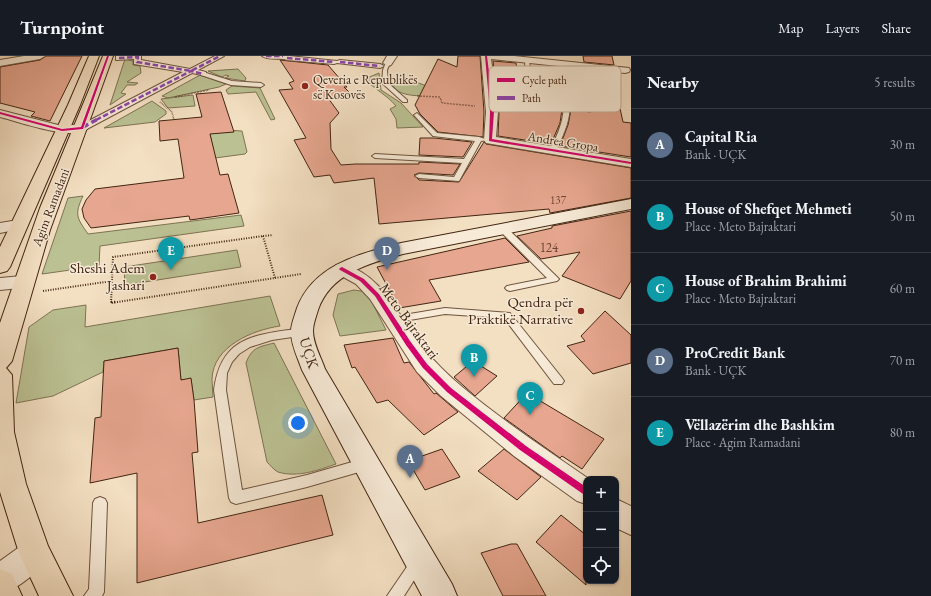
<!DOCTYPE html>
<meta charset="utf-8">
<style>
:root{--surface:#171b24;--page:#242831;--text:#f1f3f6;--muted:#9ea1a6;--line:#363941;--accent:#db2777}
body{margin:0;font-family:"EB Garamond",serif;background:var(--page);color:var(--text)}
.controls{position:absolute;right:12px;bottom:12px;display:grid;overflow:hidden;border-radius:8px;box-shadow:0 1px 3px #0004}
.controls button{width:36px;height:36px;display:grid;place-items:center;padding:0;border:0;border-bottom:1px solid var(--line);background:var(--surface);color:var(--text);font:20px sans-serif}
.you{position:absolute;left:298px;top:367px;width:14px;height:14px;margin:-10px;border:3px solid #fff;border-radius:50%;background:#1a73e8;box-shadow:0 0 0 6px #1a73e833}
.badge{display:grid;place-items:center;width:26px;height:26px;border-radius:50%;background:var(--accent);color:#fff;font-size:13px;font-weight:700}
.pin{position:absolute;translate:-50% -33px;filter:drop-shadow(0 1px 2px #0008)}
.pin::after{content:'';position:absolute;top:21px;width:14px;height:12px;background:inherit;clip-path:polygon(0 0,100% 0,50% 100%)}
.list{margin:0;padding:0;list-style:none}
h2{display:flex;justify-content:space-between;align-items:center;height:52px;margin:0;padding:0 16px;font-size:17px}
h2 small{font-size:13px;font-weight:400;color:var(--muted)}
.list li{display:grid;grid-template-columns:26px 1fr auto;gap:12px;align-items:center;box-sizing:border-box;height:72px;padding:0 16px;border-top:1px solid var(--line)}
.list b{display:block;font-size:15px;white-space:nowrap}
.list p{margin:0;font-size:13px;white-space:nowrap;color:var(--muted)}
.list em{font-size:13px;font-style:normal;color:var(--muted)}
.icon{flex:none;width:22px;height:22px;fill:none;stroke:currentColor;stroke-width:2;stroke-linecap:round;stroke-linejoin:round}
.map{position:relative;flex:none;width:631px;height:540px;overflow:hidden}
header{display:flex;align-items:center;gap:24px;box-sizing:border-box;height:56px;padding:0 20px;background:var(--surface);border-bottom:1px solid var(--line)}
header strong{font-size:19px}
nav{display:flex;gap:22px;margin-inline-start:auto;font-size:14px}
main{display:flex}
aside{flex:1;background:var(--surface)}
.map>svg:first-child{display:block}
.green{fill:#bbc193;stroke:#7e7352}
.building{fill:#e6a68f;stroke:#422512}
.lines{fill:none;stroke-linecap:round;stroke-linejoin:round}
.service-casing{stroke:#6e543e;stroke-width:2}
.pedestrian-casing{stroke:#6e543e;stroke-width:2}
.minor-casing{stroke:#6e543e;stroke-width:2}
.tertiary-casing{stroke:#6e543e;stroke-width:2}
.secondary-casing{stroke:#422512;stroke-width:2}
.primary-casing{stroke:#422512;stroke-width:2}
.path-far2{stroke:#422512;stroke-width:1.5;stroke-dasharray:0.5 1;stroke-linecap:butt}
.path-far1{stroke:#422512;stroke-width:2;stroke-dasharray:1 1.5;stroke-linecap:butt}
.path{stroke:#422512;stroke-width:2.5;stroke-dasharray:1 2;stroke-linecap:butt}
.service{fill:#f7ead7;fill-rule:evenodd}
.pedestrian{fill:#f7ead7;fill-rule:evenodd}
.minor{fill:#f7ead7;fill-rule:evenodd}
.tertiary{fill:#f7ead7;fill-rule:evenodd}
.secondary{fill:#f7ead7;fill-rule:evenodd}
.primary{fill:#f3dfc2;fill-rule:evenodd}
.quiet-far1{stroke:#8e44ad;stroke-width:2.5;stroke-dasharray:5.5 2.5;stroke-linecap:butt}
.quiet{stroke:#8e44ad;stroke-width:3.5;stroke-dasharray:6 3.5;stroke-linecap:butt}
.cycleway-casing{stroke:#f7ead7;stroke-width:2}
.cycleway{fill:#d6006c;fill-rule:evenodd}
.poi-dot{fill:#8f2418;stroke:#f7ead7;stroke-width:1.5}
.labels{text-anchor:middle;stroke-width:3;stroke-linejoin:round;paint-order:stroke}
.far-number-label{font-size:11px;fill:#6b4531}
.far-poi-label{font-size:13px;fill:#422512;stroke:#f7ead7;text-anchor:start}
.far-street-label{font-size:13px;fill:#422512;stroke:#f7ead7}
.number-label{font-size:13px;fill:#6b4531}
.poi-label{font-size:15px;fill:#422512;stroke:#f7ead7;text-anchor:end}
.street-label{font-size:15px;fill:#422512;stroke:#f7ead7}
.key{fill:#f7ead7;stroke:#c1af9c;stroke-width:1}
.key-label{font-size:11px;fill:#422512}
</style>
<header>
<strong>Turnpoint</strong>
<nav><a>Map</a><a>Layers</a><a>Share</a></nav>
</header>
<main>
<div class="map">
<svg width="631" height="540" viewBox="0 0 631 540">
<rect width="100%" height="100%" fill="#f3dfc2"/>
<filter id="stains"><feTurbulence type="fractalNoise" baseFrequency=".005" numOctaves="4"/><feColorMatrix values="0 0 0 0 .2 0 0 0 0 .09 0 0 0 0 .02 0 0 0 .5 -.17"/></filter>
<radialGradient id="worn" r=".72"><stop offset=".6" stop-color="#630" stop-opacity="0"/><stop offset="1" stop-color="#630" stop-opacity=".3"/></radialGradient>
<path class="green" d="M 125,3 L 133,5 L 133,9 L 140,10 L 141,17 L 127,26 L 138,27 L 135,29 L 127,29 L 121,37 L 126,38 L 110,49 Z
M 238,13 L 246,22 L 245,25 L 225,22 L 229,20 L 226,19 L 222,21 L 208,15 Z
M 379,17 L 381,34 L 401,47 L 423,71 L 397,72 L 396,63 L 390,53 L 396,50 C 387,39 374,33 365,23 Z
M 200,19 L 226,28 L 219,31 L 168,42 L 162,40 Z
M 390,22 L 408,23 L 440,35 L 439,40 C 422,39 393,44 390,22 Z
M 232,30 L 260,32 L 275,63 L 271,64 L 256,36 L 228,38 L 226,34 Z
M 193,39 L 195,50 L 168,52 L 161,43 Z
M 152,45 L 166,55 L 166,58 L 155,66 L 104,72 Z
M 209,73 L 242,75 L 247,96 L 245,98 L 215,102 Z
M 83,140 C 74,159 77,162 88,178 L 241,159 L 244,170 L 100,190 L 99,210 L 42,218 L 68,142 Z
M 237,194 L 241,211 L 125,229 L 124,211 Z
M 354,234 L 367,236 L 386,274 L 340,280 L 333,259 L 338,238 Z
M 270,240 L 280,270 C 253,274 213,290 212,323 C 212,329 213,335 213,341 L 194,344 L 191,323 L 181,324 L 178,292 L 104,305 L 103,316 L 53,340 L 16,347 L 29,271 L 53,254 L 86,249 L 85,271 Z
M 274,287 L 336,408 C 319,414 297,422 278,416 C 274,414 270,409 267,406 L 246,307 C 252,291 259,291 274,287 Z"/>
<path class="building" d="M 46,0 L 82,0 L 50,65 L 31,60 L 35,56 L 0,47 L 0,11 L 40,4 Z
M 458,0 L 480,0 L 484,56 L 483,81 L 438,76 L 420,58 L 415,49 L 438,3 L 457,11 Z
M 583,0 L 612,0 L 614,9 L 584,6 Z
M 280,4 L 328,9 L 347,31 L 344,31 L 352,39 L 328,42 L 339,57 L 330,67 L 331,93 L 341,109 L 355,108 L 419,108 L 419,106 L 460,108 L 453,119 L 419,117 L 414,119 L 419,124 L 459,126 L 484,86 L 486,88 L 631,112 L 631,142 L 550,157 L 549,153 L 379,168 L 374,122 L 334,127 L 330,119 L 314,121 L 294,84 L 306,82 L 279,34 L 293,33 L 289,27 L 294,25 Z
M 493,5 L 516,7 L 522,48 L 562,53 L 560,67 L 551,88 L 498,80 L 499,56 Z
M 585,14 L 615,18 L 616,21 L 613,21 L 623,66 L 631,67 L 631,101 L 560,90 L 568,69 L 571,54 L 591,56 L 587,29 L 590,30 L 591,35 L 597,34 L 598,32 L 594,25 L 586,21 Z
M 221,36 L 234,76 L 210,78 L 220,119 L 228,118 L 239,157 L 190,164 L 189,160 L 91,172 L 84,162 L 82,153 L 86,144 L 95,133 L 184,122 L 178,83 L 160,85 L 159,65 L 202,61 L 196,38 Z
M 420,82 L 434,82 L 472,86 L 463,101 L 419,99 Z
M 631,155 L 631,225 L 620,243 L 562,220 L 580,196 L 541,203 L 517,180 L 552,172 L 552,170 Z
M 505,182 L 529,206 L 429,224 L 441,245 L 399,252 L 377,211 Z
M 605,255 L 631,279 L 631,307 L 593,318 L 567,290 L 585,285 L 581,280 Z
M 393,282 L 404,307 L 409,306 L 434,338 L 436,337 L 458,356 L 424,379 L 388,344 L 377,347 L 355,311 L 352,312 L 344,289 Z
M 178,292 L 181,324 L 191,322 L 194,344 L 198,396 L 192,397 L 198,467 L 322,439 L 333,479 L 137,527 L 137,417 L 90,427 L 95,362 L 101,361 L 104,305 Z
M 473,305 L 497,320 L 475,340 L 454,321 Z
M 527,337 L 604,383 L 582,413 L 562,400 L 560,402 L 504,362 Z
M 442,393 L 460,421 L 425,434 L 408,405 Z
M 504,393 L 541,421 L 517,444 L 478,415 Z
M 561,459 L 586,479 L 586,529 L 536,486 Z
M 511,488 L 517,488 L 546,540 L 503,540 L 481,497 Z"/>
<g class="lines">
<defs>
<path id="service" d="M 527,3 L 529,4 L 532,28 L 529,30 L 526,28 L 525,4 Z
M 386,6 L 390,7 L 387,14 L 388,27 L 407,44 L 407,46 L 403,46 L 382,27 L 383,14 Z
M 203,16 L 232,25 L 261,27 L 264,29 L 261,31 L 231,29 L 201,19 Z
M 572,21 C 582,21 594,22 597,33 L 592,34 L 591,29 L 579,24 L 568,25 C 572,56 570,66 556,94 L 551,95 L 550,94 C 564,66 566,55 562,24 Z
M 417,57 L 437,77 L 479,81 L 488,84 L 481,85 L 459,125 L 419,122 L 415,120 L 419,118 L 454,121 L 462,107 L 375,102 L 372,100 L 375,98 L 464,103 L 475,85 L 433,80 L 414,59 Z
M 500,171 L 506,171 L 557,221 L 559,223 L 557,225 L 510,235 L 507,234 L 505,232 L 507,230 L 547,222 L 500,175 Z
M 445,252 L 510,257 L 562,322 L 564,325 L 562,328 L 554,328 L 504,262 L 445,258 L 392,267 L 387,264 L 392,261 Z
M 302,272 L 306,273 L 307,276 L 306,279 L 272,284 L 250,291 L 239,298 L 232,306 L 227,317 L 226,334 L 242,434 L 307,419 L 366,402 L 370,404 L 372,408 L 370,412 L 366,414 L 307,431 L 236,448 L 231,446 L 229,442 L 214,334 C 221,279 256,279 302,272 Z
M 100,441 L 105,443 L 107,447 L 104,536 L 102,540 L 84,540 L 89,533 L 93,447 L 95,443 Z
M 418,500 L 423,502 L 425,507 L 404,540 L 387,540 L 413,502 Z"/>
<path id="pedestrian" d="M 116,0 L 141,0 L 141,4 L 190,13 L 215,0 L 224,0 L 198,14 L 206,16 L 206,20 L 192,17 L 85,74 L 79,74 L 79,70 L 183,16 L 134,8 L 134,3 L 116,4 Z
M 262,0 L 289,0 L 337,5 L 340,4 L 380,8 L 384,10 L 380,12 L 337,7 L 334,8 L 287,4 C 280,1 269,5 262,0 Z"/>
<path id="minor" d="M 24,0 L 45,0 L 40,3 L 0,10 L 0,4 Z
M 387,0 L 397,0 L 391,9 L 388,10 L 383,7 Z
M 481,0 L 514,0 L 629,12 L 630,14 L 629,16 L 625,17 L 491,3 L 498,56 L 496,81 L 631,103 L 631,111 L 486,87 L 484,84 L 486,56 Z
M 0,54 L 62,70 L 82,68 L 88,72 C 78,87 16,65 0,61 Z
M 18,164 L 24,166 L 26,169 L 24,172 L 0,177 L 0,167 Z
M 342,208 C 379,217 395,253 415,281 C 437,312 465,334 494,356 C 525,380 557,401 589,423 L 586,423 L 586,448 L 577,445 L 514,400 L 441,340 L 417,316 L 370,243 L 356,228 L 336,217 L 333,213 L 336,209 Z
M 616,443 L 631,450 L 631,479 L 616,472 Z
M 35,483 L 45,487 L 49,497 C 42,515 18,532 0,539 L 0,505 L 25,487 Z"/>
<path id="tertiary" d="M 22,220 L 29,221 L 32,226 L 29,231 L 0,234 L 0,222 Z"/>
<path id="secondary" d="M 631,143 L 631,153 L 403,198 C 369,207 330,218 318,254 C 316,261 313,268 313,275 C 313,288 321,301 325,313 L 452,528 L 457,540 L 422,540 L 302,314 C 298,302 291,289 291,276 C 291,268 295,259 297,252 C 314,208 360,198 401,187 Z"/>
<path id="primary" d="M 89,0 L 99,0 L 80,49 L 10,211 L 7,215 L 0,217 L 0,191 L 68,49 Z
M 103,0 L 113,0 L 50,174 L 12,305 L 6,312 L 12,319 L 14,376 L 26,428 L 48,490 L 73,540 L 39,540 L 19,497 L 0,436 L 0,267 L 40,152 Z
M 0,513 L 12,518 L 22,540 L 0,540 Z"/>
</defs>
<use href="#service" class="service-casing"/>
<use href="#pedestrian" class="pedestrian-casing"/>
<use href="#minor" class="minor-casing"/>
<use href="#tertiary" class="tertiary-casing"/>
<use href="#secondary" class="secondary-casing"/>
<use href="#primary" class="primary-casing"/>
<path class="path-far2" d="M 417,40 L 440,41 L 442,47 L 475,50
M 175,41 L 209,34
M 160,46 L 172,56 L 174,64"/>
<path class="path-far1" d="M 263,180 L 273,179
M 263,180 L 275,222 L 111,247 L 113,201 Z
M 275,222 L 301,218
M 43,235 L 112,225"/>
<path class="path" d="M 111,246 L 117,246"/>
<use href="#service" class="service"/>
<use href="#pedestrian" class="pedestrian"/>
<use href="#minor" class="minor"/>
<use href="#tertiary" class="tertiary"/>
<use href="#secondary" class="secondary"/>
<use href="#primary" class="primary"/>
<path class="quiet-far1" d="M 266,0 L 283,0
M 119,2 L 138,1 L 137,6 L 191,15 L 220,0
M 287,2 L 334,6
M 340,6 L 380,10
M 96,64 L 191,15 L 203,18"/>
<path class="quiet" d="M 83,71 L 98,63"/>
<defs>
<path id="cycleway" d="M 107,0 L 109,0 L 83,73 L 62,75 L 0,58 L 0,56 L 62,73 L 81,71 Z
M 485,0 L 487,0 L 494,56 L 492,83 L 631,106 L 631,108 L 489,85 L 490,56 Z
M 342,211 L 364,223 L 379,238 L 410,285 L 427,308 L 451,332 L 526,390 L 586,431 L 586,440 L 520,394 L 447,336 L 423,312 L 406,289 L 375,240 L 360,225 L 340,214 L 339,213 L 340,212 Z"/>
</defs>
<use href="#cycleway" class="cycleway-casing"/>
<use href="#cycleway" class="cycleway"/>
</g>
<g class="poi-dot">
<circle cx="305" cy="30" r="4"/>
<circle cx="153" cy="221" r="4"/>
<circle cx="581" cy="255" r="4"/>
</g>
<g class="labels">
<g class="far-number-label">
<text x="558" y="148">137</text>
</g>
<g class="far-poi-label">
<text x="313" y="28">Qeveria e Republikës<tspan x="313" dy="15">së Kosovës</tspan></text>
</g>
<g class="far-street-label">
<text transform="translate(563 85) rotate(9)" y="5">Andrea Gropa</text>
<text transform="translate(50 151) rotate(-69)" y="5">Agim Ramadani</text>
</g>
<g class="number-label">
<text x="549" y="196">124</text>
</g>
<g class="poi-label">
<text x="145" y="217">Sheshi Adem<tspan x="145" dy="17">Jashari</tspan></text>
<text x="573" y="251">Qendra për<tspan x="573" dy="17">Praktikë Narrative</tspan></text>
</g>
<g class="street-label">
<text transform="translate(409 265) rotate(54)" y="5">Meto Bajraktari</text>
<text transform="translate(309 297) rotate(72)" y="5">UÇK</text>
</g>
</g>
<rect x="489" y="10" width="132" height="46" rx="6" class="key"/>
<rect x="497" y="22" width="18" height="4" fill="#d6006c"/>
<rect x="497" y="40" width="18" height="4" fill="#8e44ad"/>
<g class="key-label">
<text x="522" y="28">Cycle path</text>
<text x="522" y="46">Path</text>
</g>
<rect width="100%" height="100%" filter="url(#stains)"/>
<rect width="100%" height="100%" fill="url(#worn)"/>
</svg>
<div class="controls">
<button>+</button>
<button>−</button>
<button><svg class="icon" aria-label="locate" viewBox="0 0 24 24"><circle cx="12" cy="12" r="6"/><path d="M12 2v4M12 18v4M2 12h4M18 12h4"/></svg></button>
</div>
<div class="you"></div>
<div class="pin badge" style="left:410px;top:422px;background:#5c6f8a">A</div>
<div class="pin badge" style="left:474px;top:321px;background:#0f9aa8">B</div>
<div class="pin badge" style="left:530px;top:359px;background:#0f9aa8">C</div>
<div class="pin badge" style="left:387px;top:214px;background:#5c6f8a">D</div>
<div class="pin badge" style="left:171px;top:214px;background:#0f9aa8">E</div>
</div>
<aside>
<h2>Nearby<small>5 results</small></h2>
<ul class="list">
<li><span class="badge" style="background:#5c6f8a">A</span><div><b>Capital Ria</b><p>Bank · UÇK</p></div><em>30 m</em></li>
<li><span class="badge" style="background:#0f9aa8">B</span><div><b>House of Shefqet Mehmeti</b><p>Place · Meto Bajraktari</p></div><em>50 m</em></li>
<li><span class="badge" style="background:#0f9aa8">C</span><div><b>House of Brahim Brahimi</b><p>Place · Meto Bajraktari</p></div><em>60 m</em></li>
<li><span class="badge" style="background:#5c6f8a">D</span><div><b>ProCredit Bank</b><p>Bank · UÇK</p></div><em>70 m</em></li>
<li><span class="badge" style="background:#0f9aa8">E</span><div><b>Vëllazërim dhe Bashkim</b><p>Place · Agim Ramadani</p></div><em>80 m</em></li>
</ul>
</aside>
</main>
